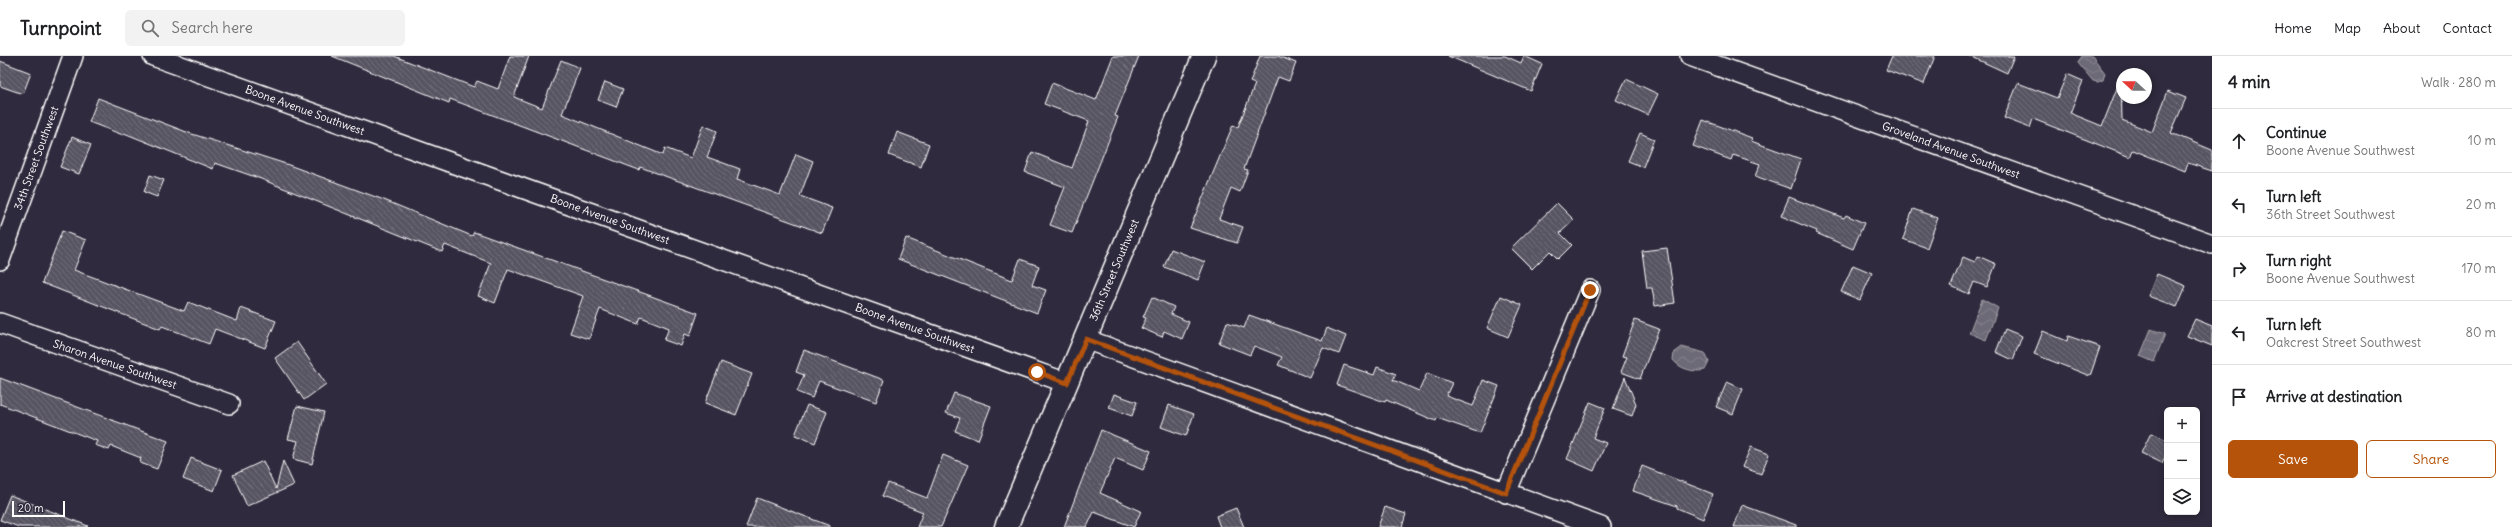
<!DOCTYPE html>
<meta charset="utf-8">
<style>
:root{--surface:#fff;--page:#f2f2f2;--text:#202124;--muted:#757577;--line:#e0e0e0;--accent:#b45309}
body{margin:0;font-family:Delius,sans-serif;background:var(--page);color:var(--text)}
.controls{position:absolute;right:12px;bottom:12px;display:grid;overflow:hidden;border-radius:6px;box-shadow:0 2px 6px #0003}
.controls button{width:36px;height:36px;display:grid;place-items:center;padding:0;border:0;border-bottom:1px solid var(--line);background:var(--surface);color:var(--text);font:20px sans-serif}
.compass{position:absolute;left:2116px;top:12px;width:36px;height:36px;border-radius:50%;background:var(--surface);box-shadow:0 2px 6px #0003;rotate:291deg}
.scale{position:absolute;left:12px;bottom:10px;width:53px;box-sizing:border-box;padding-left:4px;border:2px solid #fff;border-top:0;font-size:11px;line-height:14px;white-space:nowrap;color:#fff;-webkit-text-stroke:3px #2f2a3d;paint-order:stroke}
.stop{position:absolute;width:12px;height:12px;margin:-9px;border:3px solid #b45309;border-radius:50%;background:#fff}
.stop.end{background:#b45309;border-color:#fff;box-shadow:0 1px 4px #0008}
.list{margin:0;padding:0;list-style:none}
h2{display:flex;justify-content:space-between;align-items:center;height:52px;margin:0;padding:0 16px;font-size:17px}
h2 small{font-size:13px;font-weight:400;color:var(--muted)}
.list li{display:grid;grid-template-columns:26px 1fr auto;gap:12px;align-items:center;box-sizing:border-box;height:64px;padding:0 16px;border-top:1px solid var(--line)}
.list b{display:block;font-size:15px;white-space:nowrap}
.list p{margin:0;font-size:13px;white-space:nowrap;color:var(--muted)}
.list em{font-size:13px;font-style:normal;color:var(--muted)}
.actions{display:flex;gap:8px;padding:12px 16px}
.actions a{flex:1;padding:9px 0;border:1px solid var(--accent);border-radius:6px;text-align:center;font-size:14px;color:var(--accent)}
.actions .main{background:var(--accent);color:#fff}
.icon{flex:none;width:22px;height:22px;fill:none;stroke:currentColor;stroke-width:2;stroke-linecap:round;stroke-linejoin:round}
.map{position:relative;flex:none;width:2212px;height:471px;overflow:hidden}
header{display:flex;align-items:center;gap:24px;box-sizing:border-box;height:56px;padding:0 20px;background:var(--surface);border-bottom:1px solid var(--line)}
header strong{font-size:19px}
nav{display:flex;gap:22px;margin-inline-start:auto;font-size:14px}
.search{width:280px;height:36px;background:var(--page);display:flex;align-items:center;gap:10px;box-sizing:border-box;padding:0 14px;border-radius:6px;color:var(--muted);font-size:15px}
main{display:flex}
aside{flex:1;background:var(--surface)}
.map>svg:first-child{display:block}
.water{fill:url(#water-waves);stroke:#a7a6ad}
.building{fill:url(#building-back-hatch);stroke:#fff}
.lines{fill:none;stroke-linecap:round;stroke-linejoin:round}
.street-casing{stroke:#fff;stroke-width:22}
.secondary-casing{stroke:#fff;stroke-width:25}
.street{stroke:#2f2a3d;stroke-width:19}
.secondary{stroke:#2f2a3d;stroke-width:22}
.route{stroke:#b45309;stroke-width:5}
.labels{text-anchor:middle;stroke-width:3;stroke-linejoin:round;paint-order:stroke}
.street-label{font-size:11px;fill:#fff;stroke:#2f2a3d}
</style>
<header>
<strong>Turnpoint</strong>
<div class="search"><svg class="icon" aria-label="search" viewBox="0 0 24 24"><circle cx="10" cy="10" r="6"/><path d="M15 15l6 6"/></svg>Search here</div>
<nav><a>Home</a><a>Map</a><a>About</a><a>Contact</a></nav>
</header>
<main>
<div class="map">
<svg width="2212" height="471" viewBox="0 0 2212 471">
<defs>
<pattern id="water-waves" width="16" height="10" patternUnits="userSpaceOnUse"><rect width="16" height="10" fill="#6d6a77"/><path d="M0 5q4-4 8 0t8 0" fill="none" stroke="#83808b"/></pattern>
<pattern id="building-back-hatch" width="6" height="6" patternUnits="userSpaceOnUse"><rect width="6" height="6" fill="#595564"/><path d="M-1 5l2 2M0 0l6 6M5-1l2 2" fill="none" stroke="#726e7b"/></pattern>
</defs>
<rect width="100%" height="100%" fill="#2f2a3d"/>
<filter id="ink" filterUnits="userSpaceOnUse"><feTurbulence type="fractalNoise" baseFrequency=".025" numOctaves="2"/><feDisplacementMap in="SourceGraphic" scale="8" xChannelSelector="R" yChannelSelector="G"/><feConvolveMatrix kernelMatrix="1 2 1 2 8 2 1 2 1" color-interpolation-filters="sRGB"/></filter>
<g filter="url(#ink)">
<path class="water" d="M 2082,0 L 2092,0 L 2105,17 L 2103,24 L 2098,26 L 2093,25 L 2078,7 Z
M 1982,243 L 1998,252 L 1986,284 L 1969,277 Z
M 2151,273 L 2165,278 L 2154,306 L 2140,300 Z
M 1682,291 L 1705,297 L 1709,306 L 1705,314 C 1694,317 1680,313 1673,304 L 1674,297 Z"/>
<path class="building" d="M 332,0 L 394,0 L 474,31 L 477,25 L 498,33 L 510,0 L 529,0 L 514,41 L 542,52 L 561,4 L 580,12 L 562,58 L 663,99 L 665,92 L 691,102 L 703,69 L 717,75 L 707,101 L 740,113 L 737,123 L 780,139 L 796,98 L 813,105 L 800,140 L 832,152 L 822,177 L 640,111 L 639,114 L 450,43 L 449,47 Z
M 1113,0 L 1139,0 L 1115,60 L 1118,61 L 1072,177 L 1050,169 L 1065,131 L 1025,116 L 1032,96 L 1072,112 L 1089,65 L 1044,48 L 1052,27 L 1096,44 Z
M 1260,0 L 1278,0 L 1296,7 L 1289,25 L 1278,21 L 1244,113 L 1248,114 L 1240,136 L 1231,132 L 1219,163 L 1243,171 L 1237,187 L 1190,172 L 1233,69 L 1238,71 L 1255,28 L 1250,26 Z
M 1448,0 L 1505,0 L 1521,7 L 1524,0 L 1542,8 L 1531,35 Z
M 1892,0 L 1935,0 L 1924,28 L 1886,14 Z
M 1970,0 L 2014,0 L 2007,17 Z
M 0,5 L 31,17 L 23,38 L 0,30 Z
M 2067,18 L 2083,25 L 2070,57 L 2102,70 L 2121,22 L 2122,64 L 2152,76 L 2168,35 L 2186,42 L 2171,77 L 2212,94 L 2212,115 L 2188,107 L 2185,115 L 2133,94 L 2130,101 L 2033,63 L 2030,72 L 2004,62 L 2018,27 L 2057,42 Z
M 1626,23 L 1658,38 L 1648,59 L 1616,44 Z
M 605,26 L 623,33 L 616,51 L 598,44 Z
M 98,42 L 189,77 L 286,108 L 384,144 L 472,180 L 474,176 L 698,257 L 690,280 L 685,278 L 681,290 L 664,284 L 669,272 L 641,261 L 638,268 L 600,253 L 589,283 L 570,277 L 583,240 L 508,213 L 495,247 L 478,240 L 491,207 L 445,189 L 442,196 L 261,123 L 215,107 L 213,113 L 124,77 L 123,79 L 89,66 Z
M 1703,64 L 1752,82 L 1751,85 L 1801,103 L 1791,133 L 1755,120 L 1760,108 L 1733,99 L 1731,104 L 1693,90 Z
M 897,76 L 929,88 L 921,111 L 889,99 Z
M 1640,77 L 1654,83 L 1643,111 L 1628,105 Z
M 72,81 L 91,89 L 79,118 L 60,111 Z
M 150,119 L 164,124 L 157,141 L 144,136 Z
M 1789,141 L 1844,162 L 1846,159 L 1864,167 L 1853,193 L 1816,177 L 1817,175 L 1781,160 Z
M 1557,147 L 1574,164 L 1560,177 L 1572,189 L 1558,203 L 1550,195 L 1532,213 L 1511,192 Z
M 1913,153 L 1938,162 L 1927,192 L 1903,183 Z
M 62,175 L 86,184 L 74,214 L 184,255 L 188,246 L 237,265 L 241,252 L 276,265 L 265,292 L 215,273 L 209,288 L 162,270 L 160,273 L 42,227 Z
M 906,182 L 1012,224 L 1020,203 L 1039,210 L 1032,229 L 1046,234 L 1037,257 L 898,203 Z
M 1667,192 L 1675,247 L 1655,250 L 1652,232 L 1647,232 L 1642,195 Z
M 1171,193 L 1205,206 L 1198,224 L 1164,211 Z
M 1978,200 L 1996,208 L 1987,231 L 1974,226 L 1969,238 L 1951,230 L 1963,201 L 1975,206 Z
M 1853,209 L 1872,217 L 1860,244 L 1841,236 Z
M 2157,218 L 2186,230 L 2177,251 L 2148,240 Z
M 1501,240 L 1522,249 L 1508,281 L 1487,272 Z
M 1152,241 L 1174,251 L 1171,258 L 1189,266 L 1182,283 L 1164,275 L 1162,281 L 1141,272 L 1146,262 L 1143,261 Z
M 1249,259 L 1322,285 L 1327,272 L 1346,280 L 1339,298 L 1323,292 L 1310,322 L 1278,309 L 1282,301 L 1254,290 L 1250,299 L 1219,287 L 1227,266 L 1244,272 Z
M 2195,263 L 2212,270 L 2212,290 L 2187,280 Z
M 1635,264 L 1659,273 L 1640,323 L 1621,316 L 1627,301 L 1622,300 Z
M 2005,273 L 2022,280 L 2013,304 L 1996,296 Z
M 2043,275 L 2067,285 L 2068,280 L 2100,291 L 2090,320 L 2034,298 Z
M 297,286 L 326,328 L 304,344 L 275,302 Z
M 804,294 L 884,324 L 876,346 L 819,325 L 812,342 L 797,336 L 804,319 L 796,316 Z
M 721,306 L 752,318 L 736,359 L 705,347 Z
M 1344,309 L 1374,319 L 1377,311 L 1396,318 L 1393,324 L 1419,335 L 1427,317 L 1452,327 L 1446,340 L 1473,350 L 1483,324 L 1499,330 L 1480,377 L 1437,362 L 1436,365 L 1386,344 L 1385,346 L 1337,329 Z
M 1625,321 L 1636,348 L 1632,360 L 1613,353 Z
M 0,322 L 168,385 L 157,413 L 140,407 L 141,402 L 111,390 L 109,394 L 95,389 L 97,385 L 0,348 Z
M 1727,326 L 1743,333 L 1733,358 L 1716,351 Z
M 954,337 L 991,350 L 978,384 L 955,375 L 960,362 L 946,357 Z
M 1114,338 L 1137,346 L 1132,360 L 1109,352 Z
M 1590,346 L 1605,352 L 1593,382 L 1606,387 L 1594,415 L 1567,403 Z
M 807,349 L 827,356 L 815,387 L 795,379 Z
M 1169,349 L 1194,358 L 1186,380 L 1161,371 Z
M 297,350 L 324,356 L 312,408 L 293,403 L 298,385 L 288,383 Z
M 1101,374 L 1151,395 L 1143,414 L 1115,402 L 1100,437 L 1141,455 L 1134,471 L 1094,456 L 1087,471 L 1064,471 Z
M 2151,377 L 2167,384 L 2167,397 L 2162,407 L 2141,397 Z
M 1751,391 L 1769,398 L 1761,418 L 1742,411 Z
M 943,399 L 968,409 L 941,471 L 917,471 L 923,456 L 882,440 L 888,427 L 927,442 Z
M 191,402 L 222,414 L 214,435 L 183,423 Z
M 263,405 L 276,433 L 283,405 L 294,429 L 247,450 L 233,419 Z
M 1642,410 L 1713,438 L 1703,463 L 1677,452 L 1677,450 L 1633,435 Z
M 10,439 L 88,470 L 87,471 L 19,471 L 0,464 Z
M 757,442 L 830,470 L 830,471 L 746,471 Z
M 1742,449 L 1796,469 L 1796,471 L 1734,471 Z
M 1385,451 L 1406,458 L 1402,471 L 1378,471 Z
M 1236,452 L 1244,471 L 1220,471 L 1216,460 Z"/>
<g class="lines">
<defs>
<path id="street" d="M 153,0 L 1067,327
M 1690,0 L 2212,188
M 0,204 L 73,0
M 0,267 L 229,348
M 1085,283 L 1601,471
M 1506,437 L 1590,234"/>
<path id="secondary" d="M 1006,471 L 1204,0"/>
</defs>
<use href="#street" class="street-casing"/>
<use href="#secondary" class="secondary-casing"/>
<use href="#street" class="street"/>
<use href="#secondary" class="secondary"/>
</g>
</g>
<g class="lines" filter="url(#ink)">
<path class="route" d="M 1037,316 L 1067,327 L 1086,283 L 1506,437 L 1590,234"/>
</g>
<g class="labels">
<g class="street-label">
<text transform="translate(305 54) rotate(20)" y="4">Boone Avenue Southwest</text>
<text transform="translate(1951 94) rotate(20)" y="4">Groveland Avenue Southwest</text>
<text transform="translate(36 102) rotate(-70)" y="4">34th Street Southwest</text>
<text transform="translate(610 163) rotate(20)" y="4">Boone Avenue Southwest</text>
<text transform="translate(1114 214) rotate(-67)" y="4">36th Street Southwest</text>
<text transform="translate(915 272) rotate(20)" y="4">Boone Avenue Southwest</text>
<text transform="translate(115 308) rotate(19)" y="4">Sharon Avenue Southwest</text>
</g>
</g>
</svg>
<div class="controls">
<button>+</button>
<button>−</button>
<button><svg class="icon" aria-label="layers" viewBox="0 0 24 24"><path d="M12 4l9 5-9 5-9-5zM3 14l9 5 9-5"/></svg></button>
</div>
<svg class="compass" viewBox="-18 -18 36 36"><path d="M0-13l5 13h-10z" fill="#e53935"/><path d="M0 13l5-13h-10z" fill="#757577"/></svg>
<div class="scale">20 m</div>
<div class="stop" style="left:1037px;top:316px"></div>
<div class="stop end" style="left:1590px;top:234px"></div>
</div>
<aside>
<h2>4 min<small>Walk · 280 m</small></h2>
<ul class="list">
<li><svg class="icon" aria-label="ahead" viewBox="0 0 24 24"><path d="M12 20V5M6 11l6-6 6 6"/></svg><div><b>Continue</b><p>Boone Avenue Southwest</p></div><em>10 m</em></li>
<li><svg class="icon" aria-label="left" viewBox="0 0 24 24"><path d="M17 20v-9H6M10 6l-5 5 5 5"/></svg><div><b>Turn left</b><p>36th Street Southwest</p></div><em>20 m</em></li>
<li><svg class="icon" aria-label="right" viewBox="0 0 24 24"><path d="M7 20v-9h11M14 6l5 5-5 5"/></svg><div><b>Turn right</b><p>Boone Avenue Southwest</p></div><em>170 m</em></li>
<li><svg class="icon" aria-label="left" viewBox="0 0 24 24"><path d="M17 20v-9H6M10 6l-5 5 5 5"/></svg><div><b>Turn left</b><p>Oakcrest Street Southwest</p></div><em>80 m</em></li>
<li><svg class="icon" aria-label="arrive" viewBox="0 0 24 24"><path d="M6 21V4h12l-3 4 3 4H6"/></svg><div><b>Arrive at destination</b></div></li>
</ul>
<div class="actions"><a class="main">Save</a><a>Share</a></div>
</aside>
</main>
